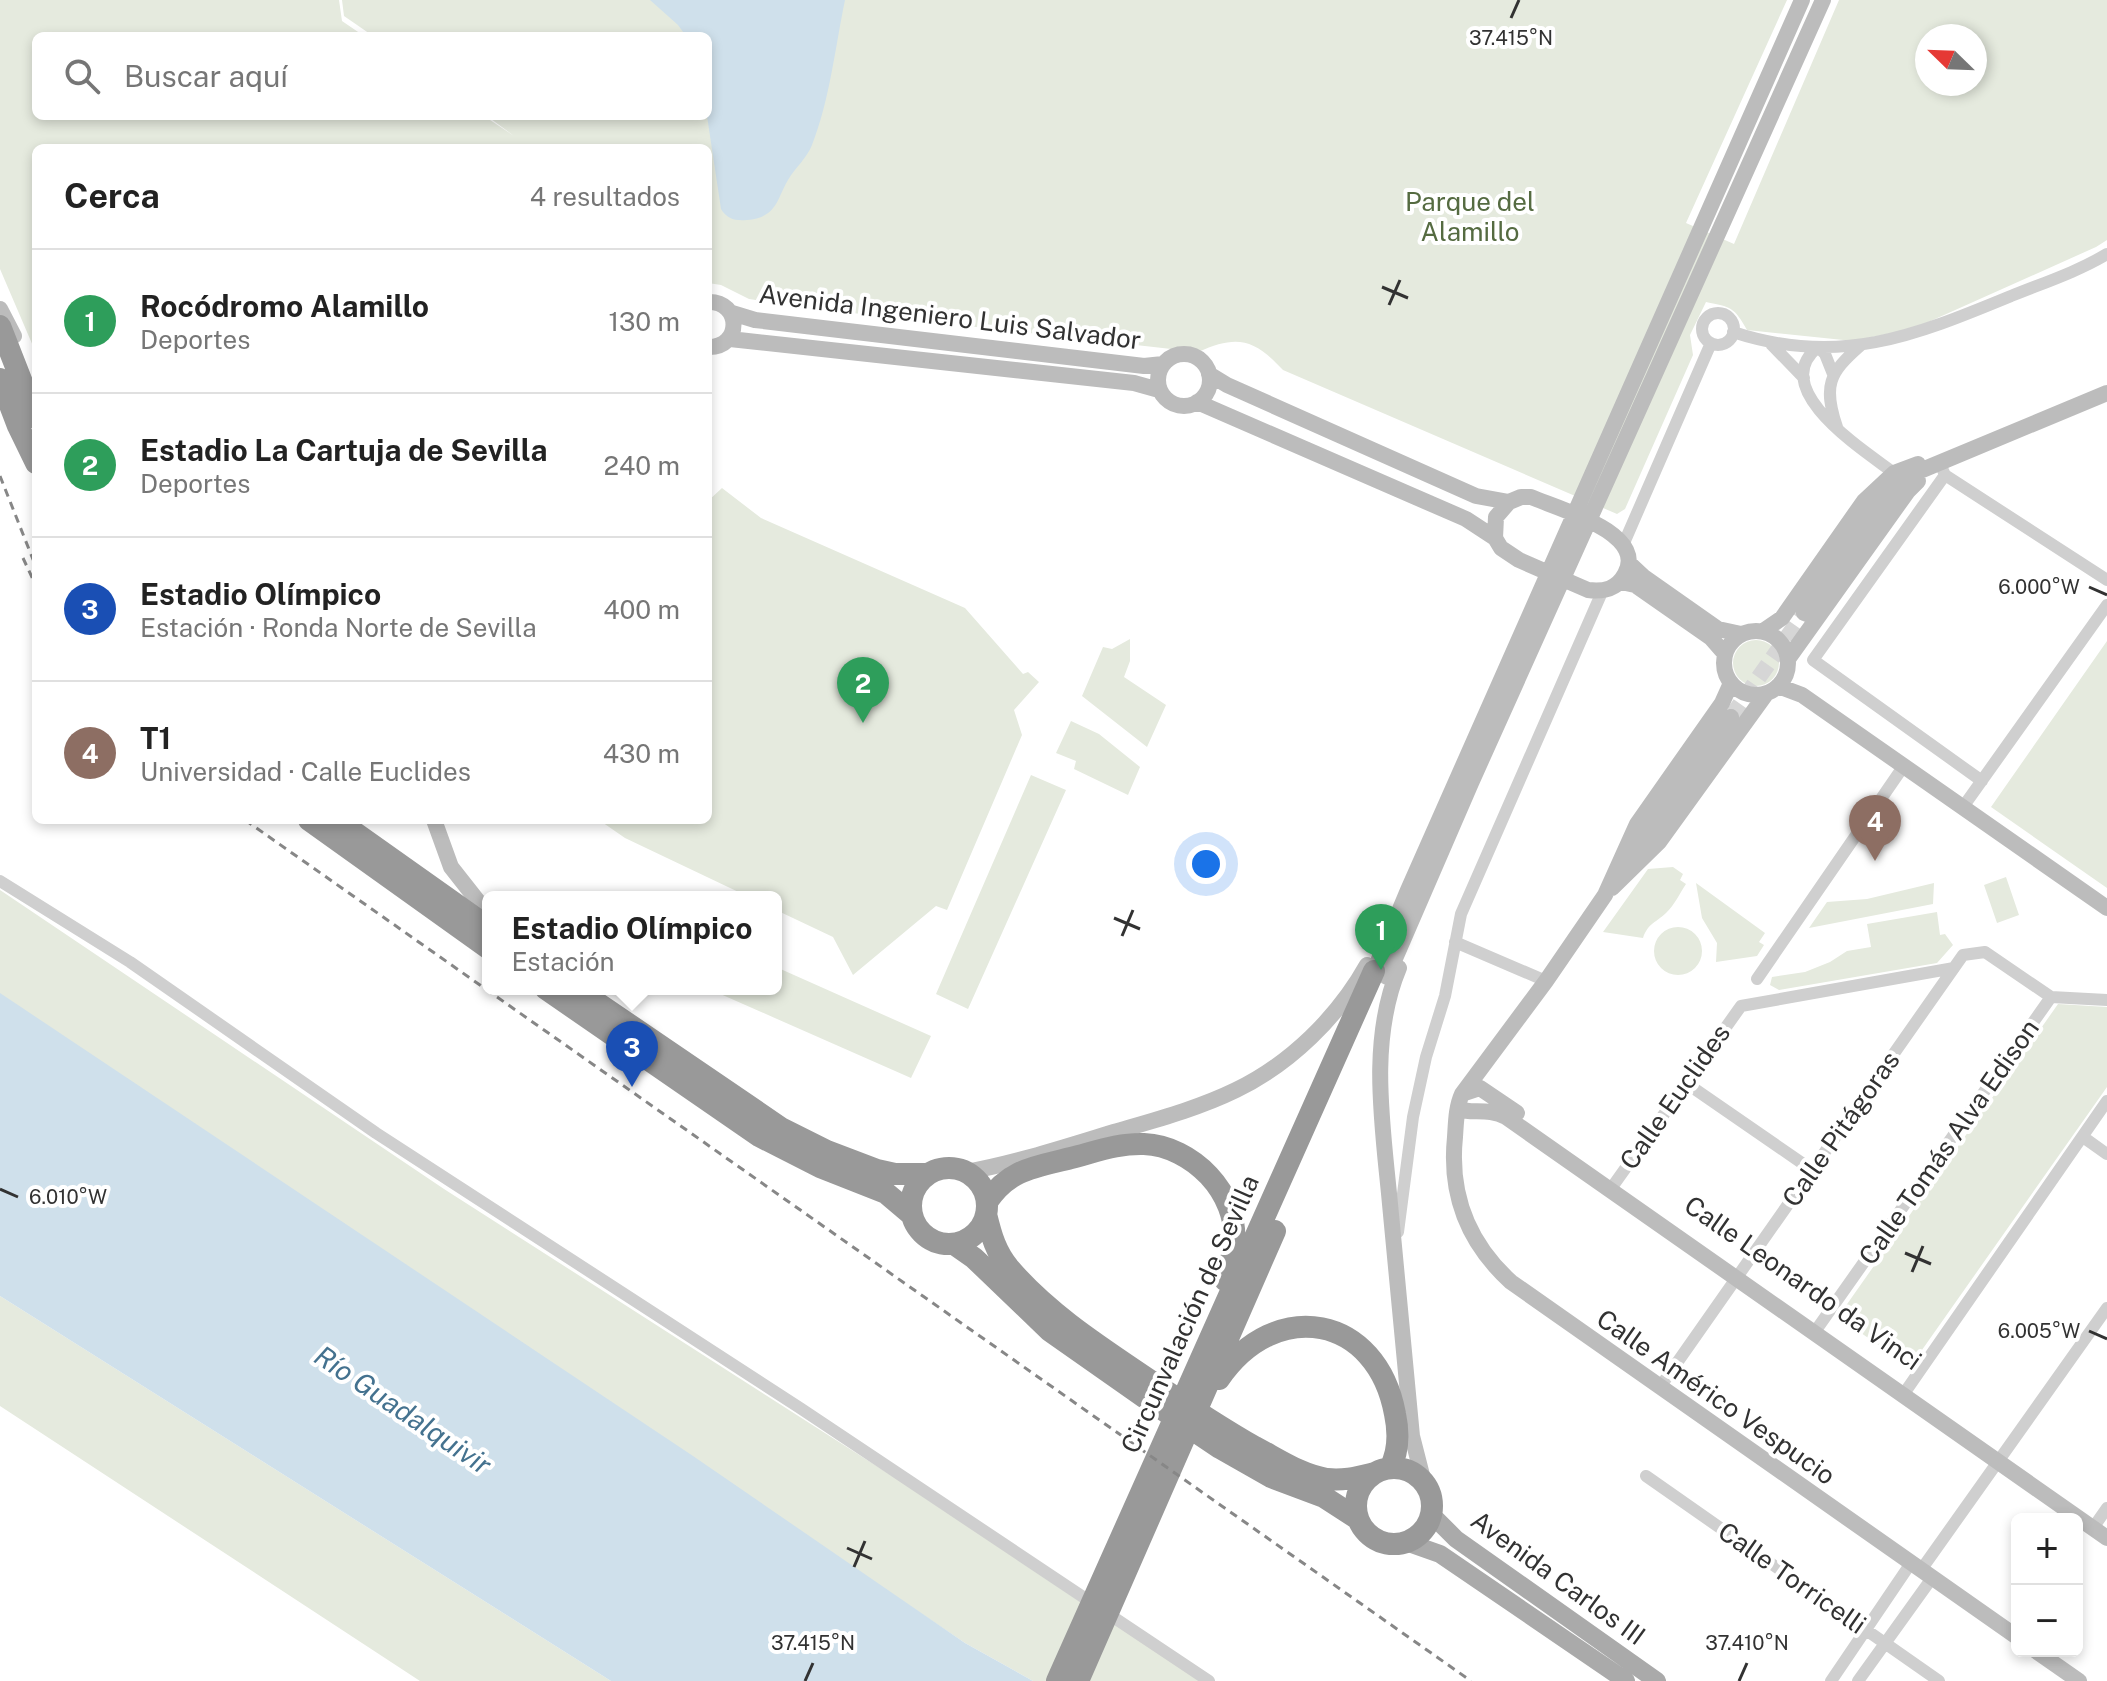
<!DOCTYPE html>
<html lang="es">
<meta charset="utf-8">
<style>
:root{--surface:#fff;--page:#f2f2f2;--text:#222;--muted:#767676;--line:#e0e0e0;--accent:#7c3aed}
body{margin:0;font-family:"Public Sans",sans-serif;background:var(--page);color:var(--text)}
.controls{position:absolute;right:24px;bottom:24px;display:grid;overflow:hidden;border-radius:12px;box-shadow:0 4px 12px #0003}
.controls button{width:72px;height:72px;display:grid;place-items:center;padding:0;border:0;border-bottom:2px solid var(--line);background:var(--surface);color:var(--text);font:40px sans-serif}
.compass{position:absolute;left:1915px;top:24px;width:72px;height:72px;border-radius:50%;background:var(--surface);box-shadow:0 4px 12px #0003;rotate:293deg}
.you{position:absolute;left:1206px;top:864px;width:28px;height:28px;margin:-20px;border:6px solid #fff;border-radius:50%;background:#1a73e8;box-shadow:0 0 0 12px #1a73e833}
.badge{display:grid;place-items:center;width:52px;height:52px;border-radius:50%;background:var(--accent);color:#fff;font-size:26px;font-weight:700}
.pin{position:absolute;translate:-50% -66px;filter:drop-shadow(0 2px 4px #0008)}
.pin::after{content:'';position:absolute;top:42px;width:28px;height:24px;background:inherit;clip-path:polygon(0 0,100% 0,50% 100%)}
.popup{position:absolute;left:482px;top:891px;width:300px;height:104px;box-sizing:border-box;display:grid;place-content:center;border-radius:12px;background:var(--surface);filter:drop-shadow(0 2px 6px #0005);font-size:26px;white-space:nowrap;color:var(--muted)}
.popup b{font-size:30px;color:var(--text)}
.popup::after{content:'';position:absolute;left:50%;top:100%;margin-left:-16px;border:16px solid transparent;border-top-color:var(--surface)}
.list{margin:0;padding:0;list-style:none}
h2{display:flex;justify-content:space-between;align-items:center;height:104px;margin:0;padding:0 32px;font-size:34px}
h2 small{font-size:26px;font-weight:400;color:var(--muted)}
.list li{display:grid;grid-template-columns:52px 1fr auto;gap:24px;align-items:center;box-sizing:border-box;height:144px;padding:0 32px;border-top:2px solid var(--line)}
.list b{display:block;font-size:30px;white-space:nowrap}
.list p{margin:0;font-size:26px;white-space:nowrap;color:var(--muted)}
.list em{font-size:26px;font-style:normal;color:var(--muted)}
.icon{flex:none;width:44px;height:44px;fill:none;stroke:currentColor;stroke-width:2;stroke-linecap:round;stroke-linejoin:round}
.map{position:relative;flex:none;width:2107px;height:1681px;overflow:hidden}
.search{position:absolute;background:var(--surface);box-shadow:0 4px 12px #0003;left:32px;top:32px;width:680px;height:88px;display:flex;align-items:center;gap:20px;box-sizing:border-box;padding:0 28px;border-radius:12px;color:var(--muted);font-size:30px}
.panel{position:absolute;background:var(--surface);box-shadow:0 4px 12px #0003;left:32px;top:144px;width:680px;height:680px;border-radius:12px}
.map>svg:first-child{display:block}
.green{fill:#e5eade;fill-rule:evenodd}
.water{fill:#cfe0eb}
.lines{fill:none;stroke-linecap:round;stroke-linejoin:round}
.secondary-tunnel{stroke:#d6d6d6;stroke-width:16;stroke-dasharray:16 8;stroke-linecap:butt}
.street{stroke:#cfcfcf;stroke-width:12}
.secondary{stroke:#bcbcbc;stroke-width:16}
.primary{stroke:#aaa;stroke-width:18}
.highway{stroke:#999;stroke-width:22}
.rail{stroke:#878787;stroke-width:3;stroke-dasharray:8 6;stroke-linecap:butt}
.ticks{fill:none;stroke:#323232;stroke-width:3}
.labels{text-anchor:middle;stroke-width:8;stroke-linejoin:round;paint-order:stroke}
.park-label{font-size:26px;fill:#556b41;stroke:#fff}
.street-label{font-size:26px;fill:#323232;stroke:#fff}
.water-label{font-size:28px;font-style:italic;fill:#44728f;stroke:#fff}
.ticks-label{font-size:20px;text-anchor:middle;fill:#323232;stroke:#fff;stroke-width:8;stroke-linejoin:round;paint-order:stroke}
</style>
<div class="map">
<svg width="2107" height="1681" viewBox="0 0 2107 1681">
<rect width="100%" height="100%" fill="#fff"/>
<path class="green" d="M 0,0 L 339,0 L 342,21 L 364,36 L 36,36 L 36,116 L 484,116 L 514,136 L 487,116 L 708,116 L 708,36 L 373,36 L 344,16 L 342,0 L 1787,0 L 1686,223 L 1734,244 L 1839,0 L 2107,0 L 2107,240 L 2096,247 L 1915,328 L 1853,341 L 1747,330 C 1734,307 1731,307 1706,302 L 1690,335 L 1693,355 L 1625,509 L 1617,514 L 1283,370 C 1253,338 1237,335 1198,352 L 808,308 L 749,299 L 721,285 L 708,283 L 708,148 L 36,148 L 36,353 L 0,269 ZM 1927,36 L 1975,36 L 1975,84 L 1927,84 Z
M 722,488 L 761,518 L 965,608 L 1023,674 L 1028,672 L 1039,682 L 1014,710 L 1022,735 L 947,910 L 936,906 L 853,975 L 833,937 L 776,910 L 776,897 L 749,897 L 625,838 L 599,820 L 708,820 L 708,501 Z
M 1130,639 L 1130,661 L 1124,677 L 1166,705 L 1147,747 L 1082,696 L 1103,647 L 1112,649 Z
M1733 663a23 23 0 1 1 46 0a23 23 0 1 1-46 0Z
M 2107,641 L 2107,888 L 1991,807 Z
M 1071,721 L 1099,734 L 1140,767 L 1128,795 L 1074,769 L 1076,761 L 1056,753 Z
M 1031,775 L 1066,790 L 968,1009 L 936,994 Z
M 1673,867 L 1683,874 L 1680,880 L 1686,884 C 1680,893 1674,906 1666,913 C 1657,922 1648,923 1643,938 L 1603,932 L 1648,869 Z
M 2006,877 L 2019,915 L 1997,923 L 1984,885 Z
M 1696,883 L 1765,933 L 1759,942 L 1764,945 L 1757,956 L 1716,962 L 1717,943 L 1702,918 Z
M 1934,883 L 1933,904 L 1809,928 L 1827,902 L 1867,899 Z
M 0,890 L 444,1189 L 1128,1627 L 1207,1681 L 1033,1681 L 965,1643 L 0,994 Z
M 1937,912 L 1940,935 L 1945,934 L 1953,945 L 1937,963 L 1779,990 L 1770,985 L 1772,977 L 1805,972 L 1830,962 L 1847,951 L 1871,947 L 1867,924 Z
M1654 951a24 24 0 1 1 48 0a24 24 0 1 1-48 0Z
M 776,967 L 931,1036 L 911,1078 L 709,989 L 776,989 Z
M 2058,1004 L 2107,1007 L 2107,1087 L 1910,1367 L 1838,1317 Z
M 0,1296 L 611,1681 L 420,1681 L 0,1406 Z"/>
<path class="water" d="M 650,0 L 845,0 C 835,48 830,99 812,145 C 807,158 795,168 788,180 C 776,201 777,217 747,220 C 735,221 727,219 721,209 L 707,116 L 708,36 L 686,36 L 678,25 Z
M 0,993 L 693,1456 L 965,1643 L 1033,1681 L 611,1681 L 0,1296 Z"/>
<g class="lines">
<path class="secondary-tunnel" d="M 1731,717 L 1804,613"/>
<path class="street" d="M1702 329a16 16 0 1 1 32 0a16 16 0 1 1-32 0Z
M 1733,332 C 1839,367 1914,336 2011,296 C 2043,283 2077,272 2107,254
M 1771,344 L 1804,378
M 1833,374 L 1825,354 L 1818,347 C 1766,389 1865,451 1894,473
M 1837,427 C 1823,386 1829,373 1860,346
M 1942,468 L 1945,475 L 2107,580
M 1945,475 L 1813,660 L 1982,781
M 1624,543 L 1711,343
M 1963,807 L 2107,605
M 0,881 L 130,962 L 376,1133 L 800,1408 L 1209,1681
M 1455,942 L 1546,981
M 1757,979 L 1903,767
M 2051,997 L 2107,1000
M 1686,1083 L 1812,1170
M 2083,1137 L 2107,1154
M 1610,1190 L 1741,1006 L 1954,968
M 1398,1232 L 1413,1117 L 1426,1057 L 1445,996 L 1461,914 L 1602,592
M 1814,1333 L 2051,997
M 1660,1387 L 1963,955 L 1985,952 L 2051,997
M 1903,1395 L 2107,1101
M 1646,1476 L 1939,1681
M 2093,1528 L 2107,1508
M 1921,1570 L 2107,1308
M 1831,1681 L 1911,1563
M 1858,1681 L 1932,1578"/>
<path class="secondary" d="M 708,302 C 742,301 742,348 708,347
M 0,309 L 14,336
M 732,313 L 755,320 L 1144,366 L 1163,364
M 730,339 L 1134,383 L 1159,390
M1158 380a26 26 0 1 1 52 0a26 26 0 1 1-52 0Z
M 1209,374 L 1227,385 L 1476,496 L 1509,502
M 1197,402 L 1466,519 L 1495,538
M 1521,497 L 1531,497 C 1559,509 1648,533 1625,574 C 1617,589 1604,592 1588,590 L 1519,560 L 1501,548 L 1495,538 L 1496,517 L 1509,502 Z
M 1629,563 L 1644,577 L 1718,629 L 1741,634
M 1621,582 L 1635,585 L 1711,638 L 1725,654
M 1804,613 L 1880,504 L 1915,473 L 2107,393
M1724 663a32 32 0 1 1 64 0a32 32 0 1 1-64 0Z
M 1763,631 L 1782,618 L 1864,501 L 1894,473 L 1918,464
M 1788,659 L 1908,491 L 1918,481
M 1731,683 L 1722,703 L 1637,824 L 1605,895 L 1546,981 L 1462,1094 C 1456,1107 1456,1123 1455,1137 C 1449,1195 1468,1243 1511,1282 L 2017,1637
M 1778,686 L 1802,695 L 2107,908
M 434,820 L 451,867 L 488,914
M 1632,858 L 1731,717
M 1612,888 L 1659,842 L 1766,694
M 1399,968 C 1368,1042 1383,1127 1390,1204 C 1397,1282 1405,1359 1412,1436 L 1424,1483
M 1374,971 L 1408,890 L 1802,0
M 1387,977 L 1471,783 L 1823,0
M 1462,1094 L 1480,1088 L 1517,1113
M 1458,1108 C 1469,1115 1487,1107 1506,1117 L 2107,1538
M 966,1172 C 1016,1163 1065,1147 1114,1132 C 1155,1120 1197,1109 1236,1090 C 1290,1064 1338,1017 1367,965
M 2036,1651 L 2079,1681"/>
<path class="primary" d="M 1431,1514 L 1456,1539 L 1657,1681
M 1406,1542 L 1440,1554 L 1626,1681"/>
<path class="highway" d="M 0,326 L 36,418
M 0,379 L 18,426 L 36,463
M 309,820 L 488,948
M 337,820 L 488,927
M 546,989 L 759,1136 L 820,1167 L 886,1193 L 912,1215
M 577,989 L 781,1128 L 827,1151 L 877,1170 L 895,1174 L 928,1174
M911 1206a38 38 0 1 1 76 0a38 38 0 1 1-76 0Z
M 987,1202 C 1009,1169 1035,1167 1071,1158 C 1095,1152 1119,1143 1144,1144 C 1192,1146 1239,1193 1234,1244 C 1233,1256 1228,1268 1225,1280
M 986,1214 C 991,1235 996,1253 1010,1269 C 1047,1312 1096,1344 1142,1375 C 1179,1400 1216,1425 1255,1447 C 1278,1459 1301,1475 1327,1479 C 1344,1481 1358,1477 1375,1473
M 954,1244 L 974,1258 L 1050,1331 L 1144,1397 L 1220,1448 L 1271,1477 L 1324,1497 L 1358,1519
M 1219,1379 C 1276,1296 1377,1315 1395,1414 C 1399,1433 1399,1451 1390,1468
M1356 1506a38 38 0 1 1 76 0a38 38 0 1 1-76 0Z
M 1057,1681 L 1374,971
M 1078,1681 L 1275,1231"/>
<path class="rail" d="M 0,476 L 36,567
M 23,558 L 36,586
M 245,820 L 1471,1681"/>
</g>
<path class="ticks" d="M 1511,18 L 1519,0M 1382,287 L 1408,298M 1389,305 L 1400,280M 2089,587 L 2107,595M 1114,918 L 1140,929M 1122,936 L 1133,910M 0,1189 L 18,1197M 1905,1253 L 1931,1264M 1912,1272 L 1923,1246M 2089,1331 L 2107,1339M 847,1548 L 872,1559M 854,1567 L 865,1541M 805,1681 L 813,1663M 1739,1681 L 1747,1663"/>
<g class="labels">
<g class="park-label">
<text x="1470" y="211">Parque del<tspan x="1470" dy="30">Alamillo</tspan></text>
</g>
<g class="street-label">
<text transform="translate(950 317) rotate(7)" y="9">Avenida Ingeniero Luis Salvador</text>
<text transform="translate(1675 1097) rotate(-55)" y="9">Calle Euclides</text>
<text transform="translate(1841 1129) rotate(-55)" y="9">Calle Pitágoras</text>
<text transform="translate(1949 1142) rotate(-55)" y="9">Calle Tomás Alva Edison</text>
<text transform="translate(1803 1283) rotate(35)" y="9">Calle Leonardo da Vinci</text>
<text transform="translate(1190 1314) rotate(-66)" y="9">Circunvalación de Sevilla</text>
<text transform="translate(1716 1397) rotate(35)" y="9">Calle Américo Vespucio</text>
<text transform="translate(1558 1578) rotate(36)" y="9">Avenida Carlos III</text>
<text transform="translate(1792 1578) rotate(35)" y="9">Calle Torricelli</text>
</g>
<g class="water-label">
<text transform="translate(403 1410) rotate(34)" y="10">Río Guadalquivir</text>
</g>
</g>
<g class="ticks-label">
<text x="1511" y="45">37.415°N</text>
<text x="2039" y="594">6.000°W</text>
<text x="68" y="1204">6.010°W</text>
<text x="2039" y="1338">6.005°W</text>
<text x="813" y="1650">37.415°N</text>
<text x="1747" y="1650">37.410°N</text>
</g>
</svg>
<div class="controls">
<button>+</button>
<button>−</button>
</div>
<svg class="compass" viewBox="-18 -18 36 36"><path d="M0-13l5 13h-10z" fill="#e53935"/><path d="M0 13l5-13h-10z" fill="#767676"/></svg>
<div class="you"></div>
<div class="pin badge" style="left:1381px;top:970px;background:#2e9e5b">1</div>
<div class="pin badge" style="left:863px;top:723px;background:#2e9e5b">2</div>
<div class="pin badge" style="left:632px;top:1087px;background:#1a4fb4">3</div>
<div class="popup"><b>Estadio Olímpico</b>Estación</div>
<div class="pin badge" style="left:1875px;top:861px;background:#8d6e63">4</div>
<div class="search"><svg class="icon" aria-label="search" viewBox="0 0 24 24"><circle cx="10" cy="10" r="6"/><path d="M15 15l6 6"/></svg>Buscar aquí</div>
<section class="panel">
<h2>Cerca<small>4 resultados</small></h2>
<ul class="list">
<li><span class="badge" style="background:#2e9e5b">1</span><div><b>Rocódromo Alamillo</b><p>Deportes</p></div><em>130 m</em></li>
<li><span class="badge" style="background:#2e9e5b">2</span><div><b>Estadio La Cartuja de Sevilla</b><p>Deportes</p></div><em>240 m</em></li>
<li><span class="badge" style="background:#1a4fb4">3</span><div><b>Estadio Olímpico</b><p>Estación · Ronda Norte de Sevilla</p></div><em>400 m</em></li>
<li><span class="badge" style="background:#8d6e63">4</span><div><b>T1</b><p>Universidad · Calle Euclides</p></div><em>430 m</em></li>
</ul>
</section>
</div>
